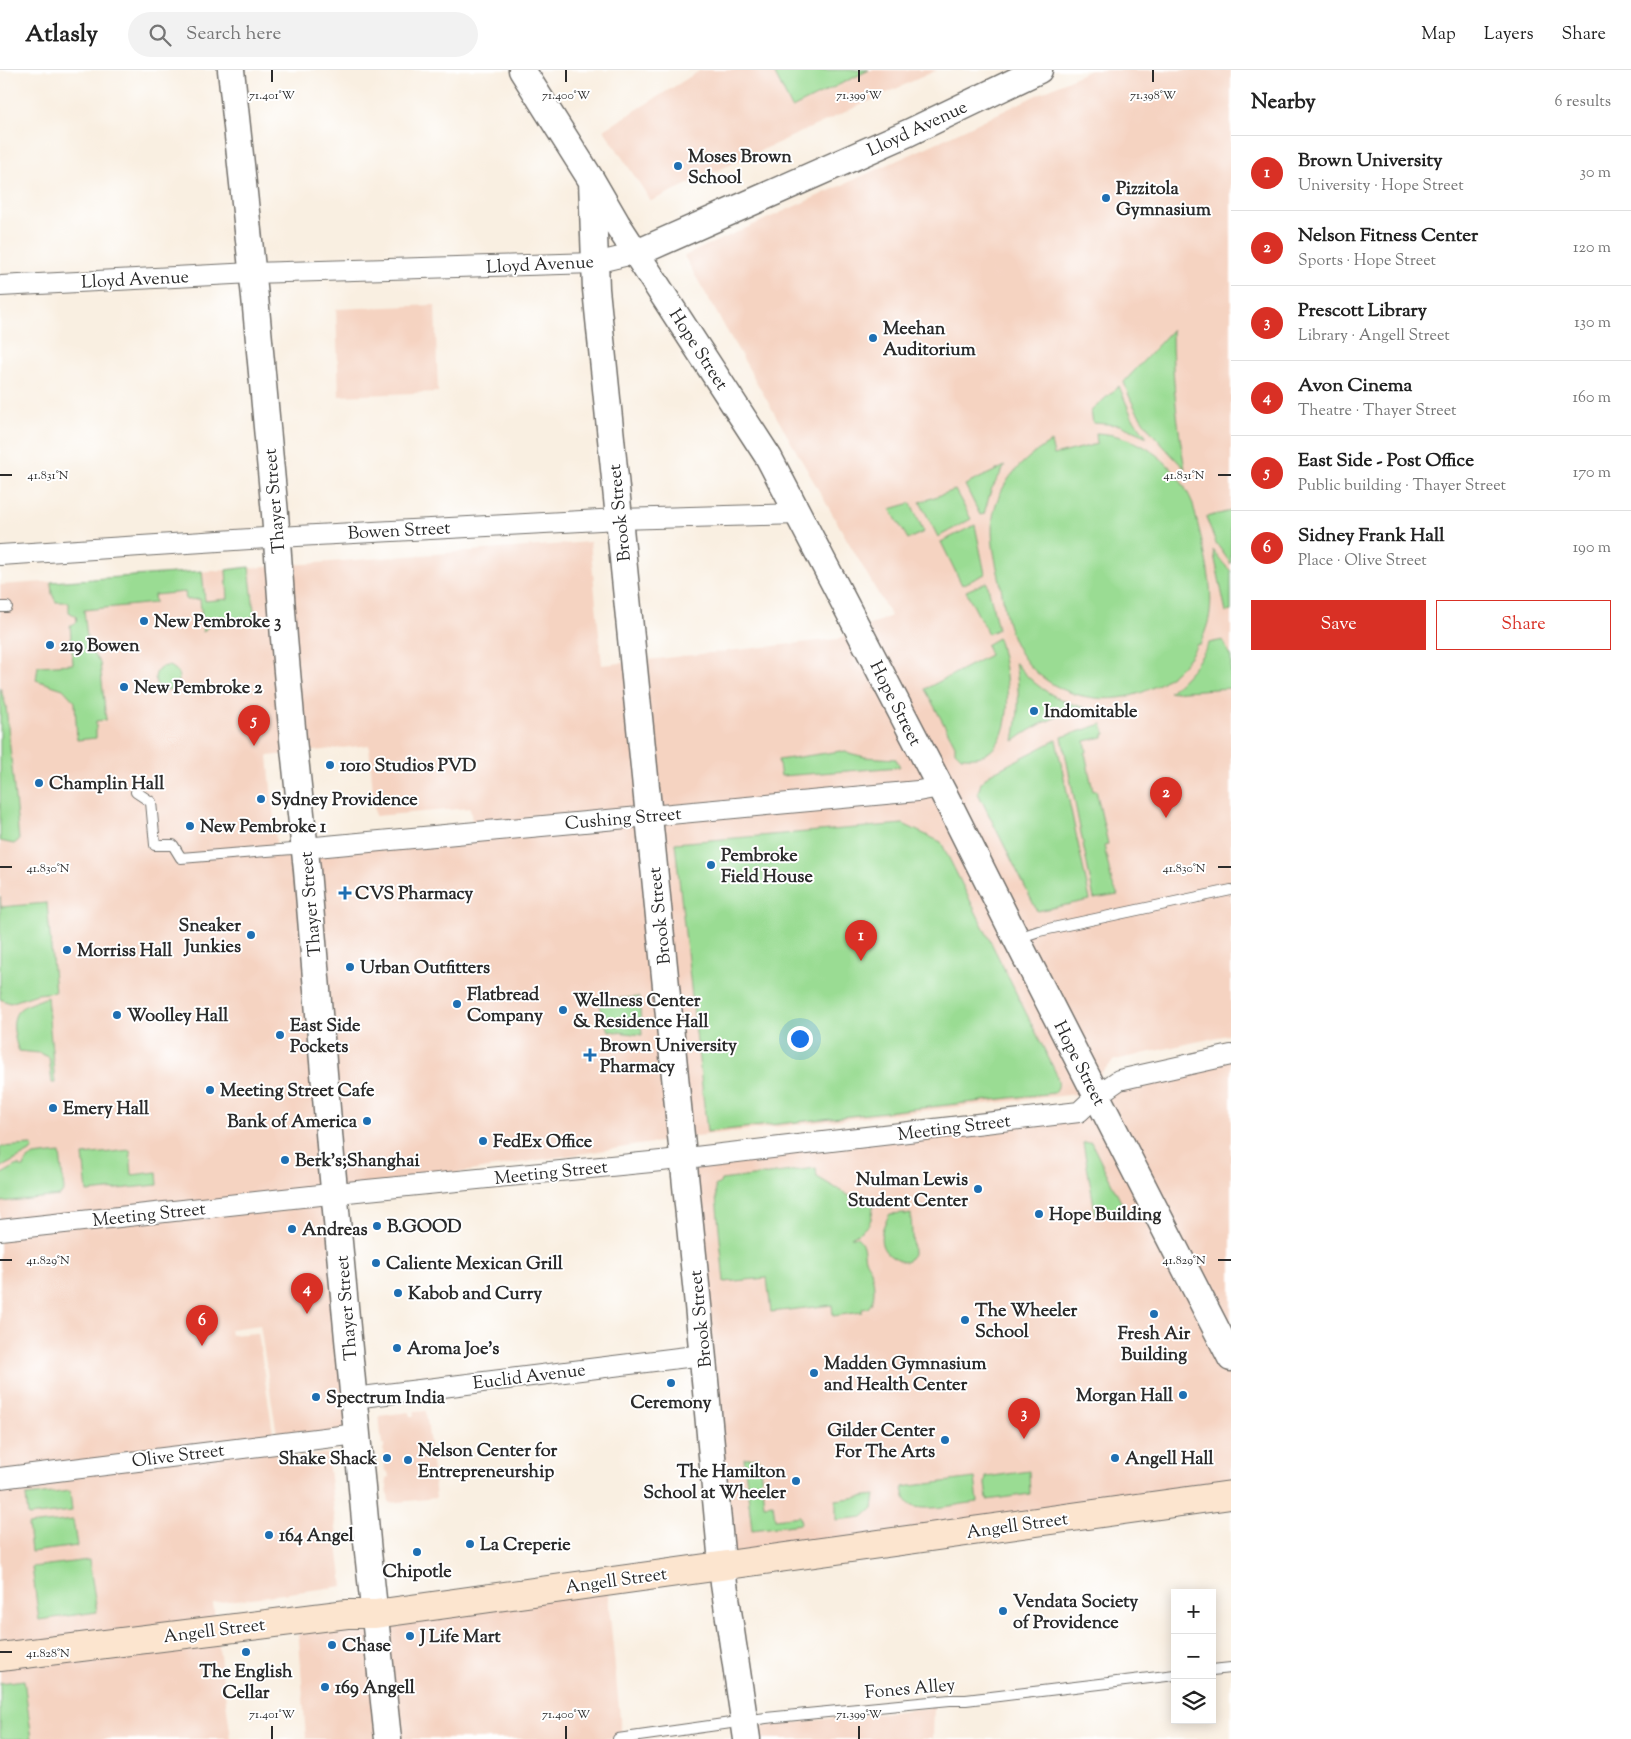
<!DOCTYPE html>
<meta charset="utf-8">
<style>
:root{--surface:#fff;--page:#f2f2f2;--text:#222;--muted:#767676;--line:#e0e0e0;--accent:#d93025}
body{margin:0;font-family:"Sorts Mill Goudy",serif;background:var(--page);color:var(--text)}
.controls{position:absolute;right:15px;bottom:15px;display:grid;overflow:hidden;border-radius:0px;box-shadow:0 2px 12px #0003}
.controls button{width:45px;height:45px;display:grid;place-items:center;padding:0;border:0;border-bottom:1px solid var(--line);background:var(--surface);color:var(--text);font:25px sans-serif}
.you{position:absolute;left:799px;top:968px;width:18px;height:18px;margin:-12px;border:4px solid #fff;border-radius:50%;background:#1a73e8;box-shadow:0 0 0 8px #1a73e833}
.badge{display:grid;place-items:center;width:32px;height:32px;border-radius:50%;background:var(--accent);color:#fff;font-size:16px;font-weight:700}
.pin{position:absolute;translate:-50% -41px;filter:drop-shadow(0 1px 2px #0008)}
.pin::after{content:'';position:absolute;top:26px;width:18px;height:15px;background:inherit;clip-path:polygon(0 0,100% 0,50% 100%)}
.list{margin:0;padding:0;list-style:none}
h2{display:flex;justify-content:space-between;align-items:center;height:65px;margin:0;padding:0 20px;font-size:21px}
h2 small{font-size:16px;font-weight:400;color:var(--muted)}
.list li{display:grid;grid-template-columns:32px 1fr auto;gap:15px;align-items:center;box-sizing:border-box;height:75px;padding:0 20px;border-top:1px solid var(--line)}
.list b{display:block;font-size:19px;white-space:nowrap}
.list p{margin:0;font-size:16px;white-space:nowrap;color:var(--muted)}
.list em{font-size:16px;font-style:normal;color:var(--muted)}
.actions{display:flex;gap:10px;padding:15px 20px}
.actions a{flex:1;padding:11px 0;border:1px solid var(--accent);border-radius:0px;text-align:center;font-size:18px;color:var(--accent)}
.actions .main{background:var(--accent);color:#fff}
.icon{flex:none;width:28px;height:28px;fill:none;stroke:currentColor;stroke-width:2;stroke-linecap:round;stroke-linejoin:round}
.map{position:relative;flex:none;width:1231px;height:1669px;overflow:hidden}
header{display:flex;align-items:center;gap:30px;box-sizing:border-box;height:70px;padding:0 25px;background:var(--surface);border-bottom:1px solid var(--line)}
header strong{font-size:24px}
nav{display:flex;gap:28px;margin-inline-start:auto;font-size:18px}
.search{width:350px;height:45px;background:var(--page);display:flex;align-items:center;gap:12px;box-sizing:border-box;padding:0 18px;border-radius:28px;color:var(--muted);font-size:19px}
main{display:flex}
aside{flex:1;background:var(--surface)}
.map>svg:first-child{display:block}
.built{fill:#f5d3c1;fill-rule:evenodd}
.green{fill:#9adc93;stroke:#62845f}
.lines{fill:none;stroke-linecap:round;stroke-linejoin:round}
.service-casing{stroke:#73706b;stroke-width:12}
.minor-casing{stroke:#73706b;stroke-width:22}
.tertiary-casing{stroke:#73706b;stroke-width:29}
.secondary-casing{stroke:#73706b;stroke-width:30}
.service{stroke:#fff;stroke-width:10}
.minor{stroke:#fff;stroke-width:20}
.tertiary{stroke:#fff;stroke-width:26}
.secondary{stroke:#fce5cf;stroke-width:28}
.ticks{fill:none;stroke:#2b2b2b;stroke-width:2}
.poi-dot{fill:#1f6fb2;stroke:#fff;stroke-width:2}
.labels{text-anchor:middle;stroke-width:4;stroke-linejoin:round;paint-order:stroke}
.street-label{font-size:18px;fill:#2b2b2b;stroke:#fff}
.poi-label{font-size:18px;font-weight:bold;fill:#2b2b2b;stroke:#fff;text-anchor:start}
.ticks-label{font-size:12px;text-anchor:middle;fill:#2b2b2b;stroke:#fff;stroke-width:4;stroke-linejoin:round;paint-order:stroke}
</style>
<header>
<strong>Atlasly</strong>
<div class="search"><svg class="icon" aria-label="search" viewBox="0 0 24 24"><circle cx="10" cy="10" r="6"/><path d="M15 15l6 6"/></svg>Search here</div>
<nav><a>Map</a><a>Layers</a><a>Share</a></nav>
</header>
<main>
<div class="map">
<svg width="1231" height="1669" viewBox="0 0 1231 1669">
<rect width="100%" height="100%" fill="#fff"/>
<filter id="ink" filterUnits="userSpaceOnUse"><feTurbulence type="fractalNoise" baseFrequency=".02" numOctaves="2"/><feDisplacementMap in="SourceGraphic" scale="10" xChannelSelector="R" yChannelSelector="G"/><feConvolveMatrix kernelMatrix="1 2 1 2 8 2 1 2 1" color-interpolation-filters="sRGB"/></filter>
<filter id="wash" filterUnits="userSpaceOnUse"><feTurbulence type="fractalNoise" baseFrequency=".0096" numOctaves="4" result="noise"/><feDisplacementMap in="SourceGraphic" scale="20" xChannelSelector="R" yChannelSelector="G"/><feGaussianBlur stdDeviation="1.12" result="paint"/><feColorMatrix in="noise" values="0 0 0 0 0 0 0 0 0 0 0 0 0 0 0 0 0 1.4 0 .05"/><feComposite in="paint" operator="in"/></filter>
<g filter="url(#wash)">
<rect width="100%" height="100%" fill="#f9efe1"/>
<path class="built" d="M 701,0 L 937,0 L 651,131 L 604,60 Z
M 1090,0 L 1231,0 L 1231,964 L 1115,990 L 1078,1024 L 706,1065 L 519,1093 L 340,1122 L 361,1370 L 279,1378 L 260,1255 L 230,1259 L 231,1265 L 258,1263 L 277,1390 L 327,1383 L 343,1516 L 213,1533 L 231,1669 L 0,1669 L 0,515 L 226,500 L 590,472 L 602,595 L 837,569 L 891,546 L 684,186 L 927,77 ZM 369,675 L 375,746 L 470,738 L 475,770 L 277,782 L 268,686 Z
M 435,235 L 438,322 L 339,326 L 336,239 Z
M 1231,985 L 1231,1425 L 723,1495 L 683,1089 L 1079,1042 L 1096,1026 Z
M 426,1341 L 436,1428 L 389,1433 L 386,1408 L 389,1407 L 388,1402 L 385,1401 L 383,1379 L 384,1378 L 384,1374 L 382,1374 L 379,1346 L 409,1342 L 410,1346 L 414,1346 L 414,1342 Z
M 607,1515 L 622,1669 L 306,1669 L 298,1556 Z
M 934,1637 L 933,1669 L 745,1669 L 743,1658 Z"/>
<path class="green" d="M 773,0 L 869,0 L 792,38 Z
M 1172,260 C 1172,307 1177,353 1185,399 C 1160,373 1135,348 1124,312 Z
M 1119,316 L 1132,347 L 1147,367 L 1120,355 L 1093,353 L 1091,341 Z
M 1096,363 C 1141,365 1176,393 1193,434 C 1200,466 1214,510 1210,542 C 1209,553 1204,564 1200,575 L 1197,574 C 1186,598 1162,616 1137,624 C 1093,638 1039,620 1017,577 C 1006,557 1004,533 1000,511 C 993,480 986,452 1001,422 C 1011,400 1031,384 1051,372 L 1054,385 L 1097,374 Z
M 1005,396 L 991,420 L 984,444 L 980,445 L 965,415 Z
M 955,420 L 971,449 L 938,467 L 920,432 Z
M 911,433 L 924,462 L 908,469 L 890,439 Z
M 1231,441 L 1231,494 L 1216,473 L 1206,447 Z
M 975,455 L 985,504 L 962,515 L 941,472 Z
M 1213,480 L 1223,493 L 1231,501 L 1231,541 L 1226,542 Z
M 249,497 L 255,549 L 211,553 L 203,562 L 200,529 L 186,530 L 185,522 L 154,525 L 155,533 L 84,540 L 88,577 L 100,593 L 106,650 L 96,651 L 96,668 L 77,670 L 75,632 L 63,619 L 36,610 L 38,596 L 73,594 L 70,555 L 74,555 L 77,551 L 76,546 L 69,542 L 69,532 L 56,532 L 52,524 L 51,512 L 202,501 L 205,531 L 228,529 L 226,500 Z
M 987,512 L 998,559 L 988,564 L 966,521 Z
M 998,568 C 1007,597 1019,669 984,685 C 977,688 968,687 961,687 L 955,681 L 955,675 L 925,619 L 990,585 L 986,575 Z
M 1223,570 L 1231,588 L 1231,618 L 1169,622 C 1186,607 1199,593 1209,573 Z
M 1015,592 C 1034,617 1056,630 1086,638 C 1061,644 1034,655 1014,671 C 1019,645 1020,619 1015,592 Z
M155 608a12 12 0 1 1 24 0a12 12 0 1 1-24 0Z
M 0,617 L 6,636 L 19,770 L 14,774 L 0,771 Z
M 1102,654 L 1105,664 L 1103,664 L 1103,667 L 1085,671 L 1087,682 L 1085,683 L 1093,721 L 1096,720 L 1108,774 L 1104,775 L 1112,813 L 1118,825 L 1094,829 L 1062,667 Z
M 1056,670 L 1090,830 L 1037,841 L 978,723 L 981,713 L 988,705 Z
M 841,681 L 865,687 L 896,689 L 900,697 L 781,706 L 778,690 Z
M 903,754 L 941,772 L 1056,1003 C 1058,1011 1061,1016 1054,1023 L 707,1062 L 675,773 Z
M 0,826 L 1,837 L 47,833 L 55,922 L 37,924 L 10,933 L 0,929 Z
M 47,927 L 55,1013 L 52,1013 L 49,987 L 39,983 L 19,981 C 16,974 15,969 14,961 C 11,935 28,936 47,927 Z
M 639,927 L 642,965 L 609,961 L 598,930 Z
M 1091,1072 L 1125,1140 L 1122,1144 L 1096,1147 L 1083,1073 Z
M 31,1075 L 33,1078 L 30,1082 L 0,1098 L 0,1077 Z
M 130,1080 L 132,1105 L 157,1102 L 158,1115 L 87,1122 L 83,1085 Z
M 60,1083 L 64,1120 L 60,1126 L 0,1132 L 0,1105 L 18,1095 L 21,1097 L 24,1097 L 27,1090 L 34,1086 Z
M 816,1098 L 817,1107 L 860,1132 L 873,1132 C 873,1153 869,1157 851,1167 L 857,1167 C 865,1174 863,1181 865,1189 C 866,1193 869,1196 871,1200 C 874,1212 877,1229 868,1238 L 862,1239 L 862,1242 L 833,1246 L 832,1235 L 771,1242 L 767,1208 L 724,1212 L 715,1116 L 720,1113 L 721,1110 Z
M 904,1143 L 905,1145 L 911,1144 L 913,1184 L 907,1192 C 901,1192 897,1190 892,1187 C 875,1176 881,1158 890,1144 Z
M 759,1387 L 764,1435 L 773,1434 L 775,1449 L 800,1446 L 801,1454 L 752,1460 L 744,1388 Z
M 1029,1401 L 1030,1424 L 987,1430 L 985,1414 L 986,1407 Z
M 975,1408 L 978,1432 C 963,1433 923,1443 911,1435 C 905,1431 904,1424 903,1417 Z
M 70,1421 L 72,1441 L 28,1446 L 26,1426 Z
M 875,1425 L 873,1438 L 863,1447 L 836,1450 L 836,1430 Z
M 73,1450 L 77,1476 L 31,1482 L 28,1455 Z
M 89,1490 L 97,1542 L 39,1550 L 32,1497 Z
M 24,1610 L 32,1669 L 0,1669 L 0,1613 Z"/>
</g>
<g filter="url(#ink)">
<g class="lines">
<defs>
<path id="service" d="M 0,537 L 7,537
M 136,722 L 151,732 L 155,775 L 173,775 L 181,788 L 305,778
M 1018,868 L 1039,861 L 1231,820
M 1212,1600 L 1231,1598
M 618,1669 L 766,1648 L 950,1630 L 966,1630 L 1175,1605"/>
<path id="minor" d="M 0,216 L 252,203 L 595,193 L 637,183
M 0,485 L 297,466 L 619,449 L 799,444
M 305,778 L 918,721 L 940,717
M 0,1160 L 357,1121 L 661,1091 L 1079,1042 L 1096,1026 L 1119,1010 L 1231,985
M 354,1328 L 703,1285
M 0,1408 L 357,1364"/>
<path id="tertiary" d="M 231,0 L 255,227 L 275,444 L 284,568 L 293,669 L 307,800 L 331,1087 L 368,1482 L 388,1669
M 522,0 L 592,111 L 617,154 L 769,388 L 947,730 L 1016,868 L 1231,1288
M 592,111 L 596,219 L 698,1235 L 720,1472 L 724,1514 L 747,1669
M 637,183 L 908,63 L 1039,0"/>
<path id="secondary" d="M 0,1587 L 347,1544 L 375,1544 L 1231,1425"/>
</defs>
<use href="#service" class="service-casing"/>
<use href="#minor" class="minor-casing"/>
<use href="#tertiary" class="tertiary-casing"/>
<use href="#secondary" class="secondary-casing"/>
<use href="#service" class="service"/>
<use href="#minor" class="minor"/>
<use href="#tertiary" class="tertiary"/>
<use href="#secondary" class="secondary"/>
</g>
</g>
<path class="ticks" d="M 272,0 L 272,12M 566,0 L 566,12M 859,0 L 859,12M 1153,0 L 1153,12M 0,405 L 12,405M 1218,405 L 1231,405M 0,797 L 12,797M 1218,797 L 1231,797M 0,1190 L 12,1190M 1218,1190 L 1231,1190M 0,1582 L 12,1582M 272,1656 L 272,1669M 566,1656 L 566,1669M 859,1656 L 859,1669"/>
<g class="poi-dot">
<circle cx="678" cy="96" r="5"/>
<circle cx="1106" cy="128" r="5"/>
<circle cx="873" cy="268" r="5"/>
<circle cx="144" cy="551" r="5"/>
<circle cx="50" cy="575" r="5"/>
<circle cx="124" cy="617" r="5"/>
<circle cx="1034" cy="641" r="5"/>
<circle cx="330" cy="695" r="5"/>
<circle cx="39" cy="713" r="5"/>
<circle cx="261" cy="729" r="5"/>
<circle cx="190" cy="756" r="5"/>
<circle cx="711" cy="795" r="5"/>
<path d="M342.5 815.5h5v5h5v5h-5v5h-5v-5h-5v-5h5z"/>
<circle cx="251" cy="865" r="5"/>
<circle cx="67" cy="880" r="5"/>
<circle cx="350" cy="897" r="5"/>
<circle cx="457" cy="934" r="5"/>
<circle cx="563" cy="940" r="5"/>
<circle cx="117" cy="945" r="5"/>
<circle cx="280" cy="965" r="5"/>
<path d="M587.5 977.5h5v5h5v5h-5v5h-5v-5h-5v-5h5z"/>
<circle cx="210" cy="1020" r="5"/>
<circle cx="53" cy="1038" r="5"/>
<circle cx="367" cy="1051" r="5"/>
<circle cx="483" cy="1071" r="5"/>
<circle cx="285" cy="1090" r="5"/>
<circle cx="978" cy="1119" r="5"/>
<circle cx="1039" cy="1144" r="5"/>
<circle cx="377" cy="1156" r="5"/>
<circle cx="292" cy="1159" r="5"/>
<circle cx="376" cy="1193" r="5"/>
<circle cx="398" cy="1223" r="5"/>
<circle cx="1154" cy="1244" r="5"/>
<circle cx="965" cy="1250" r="5"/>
<circle cx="397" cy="1278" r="5"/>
<circle cx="814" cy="1303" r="5"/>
<circle cx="671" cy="1313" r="5"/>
<circle cx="1183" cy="1325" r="5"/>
<circle cx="316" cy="1327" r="5"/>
<circle cx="945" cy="1370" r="5"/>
<circle cx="387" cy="1388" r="5"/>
<circle cx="1115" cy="1388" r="5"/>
<circle cx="408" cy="1390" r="5"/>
<circle cx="796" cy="1411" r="5"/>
<circle cx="269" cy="1465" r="5"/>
<circle cx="470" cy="1474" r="5"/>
<circle cx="417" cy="1482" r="5"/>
<circle cx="1003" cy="1541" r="5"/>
<circle cx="410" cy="1566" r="5"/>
<circle cx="332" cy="1575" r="5"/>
<circle cx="246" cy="1582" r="5"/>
<circle cx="325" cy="1617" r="5"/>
</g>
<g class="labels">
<g class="street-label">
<text transform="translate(917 58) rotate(-25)" y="6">Lloyd Avenue</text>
<text transform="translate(540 194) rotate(-3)" y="6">Lloyd Avenue</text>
<text transform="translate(135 209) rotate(-3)" y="6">Lloyd Avenue</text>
<text transform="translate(699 279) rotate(57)" y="6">Hope Street</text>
<text transform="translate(274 431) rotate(-95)" y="6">Thayer Street</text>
<text transform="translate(619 443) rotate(-96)" y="6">Brook Street</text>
<text transform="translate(399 460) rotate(-3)" y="6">Bowen Street</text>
<text transform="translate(896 633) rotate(63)" y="6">Hope Street</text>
<text transform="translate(623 748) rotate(-5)" y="6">Cushing Street</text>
<text transform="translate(310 834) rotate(-95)" y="6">Thayer Street</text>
<text transform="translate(659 846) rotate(-96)" y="6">Brook Street</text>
<text transform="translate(1080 993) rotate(63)" y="6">Hope Street</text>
<text transform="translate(954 1057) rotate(-7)" y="6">Meeting Street</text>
<text transform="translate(551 1102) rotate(-6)" y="6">Meeting Street</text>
<text transform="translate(149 1144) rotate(-6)" y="6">Meeting Street</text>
<text transform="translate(346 1238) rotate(-95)" y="6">Thayer Street</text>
<text transform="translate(700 1249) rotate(-96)" y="6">Brook Street</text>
<text transform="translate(529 1306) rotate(-7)" y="6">Euclid Avenue</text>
<text transform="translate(178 1385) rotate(-7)" y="6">Olive Street</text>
<text transform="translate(1017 1455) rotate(-8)" y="6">Angell Street</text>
<text transform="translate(616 1510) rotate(-8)" y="6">Angell Street</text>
<text transform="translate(214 1560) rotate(-7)" y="6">Angell Street</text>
<text transform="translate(910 1618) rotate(-5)" y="6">Fones Alley</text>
</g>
<g class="poi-label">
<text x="688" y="92">Moses Brown<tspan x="688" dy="21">School</tspan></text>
<text x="1116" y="124">Pizzitola<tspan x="1116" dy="21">Gymnasium</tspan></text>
<text x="883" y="264">Meehan<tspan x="883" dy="21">Auditorium</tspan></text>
<text x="154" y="557">New Pembroke 3</text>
<text x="60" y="581">219 Bowen</text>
<text x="134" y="623">New Pembroke 2</text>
<text x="1044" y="647">Indomitable</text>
<text x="340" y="701">1010 Studios PVD</text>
<text x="49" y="719">Champlin Hall</text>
<text x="271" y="735">Sydney Providence</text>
<text x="200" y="762">New Pembroke 1</text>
<text x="721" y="791">Pembroke<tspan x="721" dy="21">Field House</tspan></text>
<text x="355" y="829">CVS Pharmacy</text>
<text x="241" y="861" text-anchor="end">Sneaker<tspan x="241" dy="21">Junkies</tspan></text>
<text x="77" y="886">Morriss Hall</text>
<text x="360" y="903">Urban Outfitters</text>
<text x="467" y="930">Flatbread<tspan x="467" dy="21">Company</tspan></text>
<text x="573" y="936">Wellness Center<tspan x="573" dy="21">&amp; Residence Hall</tspan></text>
<text x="127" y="951">Woolley Hall</text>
<text x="290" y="961">East Side<tspan x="290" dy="21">Pockets</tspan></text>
<text x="600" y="981">Brown University<tspan x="600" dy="21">Pharmacy</tspan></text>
<text x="220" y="1026">Meeting Street Cafe</text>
<text x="63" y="1044">Emery Hall</text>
<text x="357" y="1057" text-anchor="end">Bank of America</text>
<text x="493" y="1077">FedEx Office</text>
<text x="295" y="1096">Berk's;Shanghai</text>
<text x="968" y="1115" text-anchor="end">Nulman Lewis<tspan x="968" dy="21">Student Center</tspan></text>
<text x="1049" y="1150">Hope Building</text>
<text x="387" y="1162">B.GOOD</text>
<text x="302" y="1165">Andreas</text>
<text x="386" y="1199">Caliente Mexican Grill</text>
<text x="408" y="1229">Kabob and Curry</text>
<text x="975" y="1246">The Wheeler<tspan x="975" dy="21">School</tspan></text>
<text x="1154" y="1269" text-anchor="middle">Fresh Air<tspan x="1154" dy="21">Building</tspan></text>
<text x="407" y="1284">Aroma Joe's</text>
<text x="824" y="1299">Madden Gymnasium<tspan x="824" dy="21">and Health Center</tspan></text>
<text x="1173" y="1331" text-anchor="end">Morgan Hall</text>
<text x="326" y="1333">Spectrum India</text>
<text x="671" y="1338" text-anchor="middle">Ceremony</text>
<text x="935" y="1366" text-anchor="end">Gilder Center<tspan x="935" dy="21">For The Arts</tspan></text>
<text x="418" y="1386">Nelson Center for<tspan x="418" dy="21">Entrepreneurship</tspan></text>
<text x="377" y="1394" text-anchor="end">Shake Shack</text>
<text x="1125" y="1394">Angell Hall</text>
<text x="786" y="1407" text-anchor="end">The Hamilton<tspan x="786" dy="21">School at Wheeler</tspan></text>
<text x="279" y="1471">164 Angel</text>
<text x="480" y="1480">La Creperie</text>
<text x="417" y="1507" text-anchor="middle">Chipotle</text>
<text x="1013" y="1537">Vendata Society<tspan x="1013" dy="21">of Providence</tspan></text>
<text x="420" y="1572">J Life Mart</text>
<text x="342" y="1581">Chase</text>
<text x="246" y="1607" text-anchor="middle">The English<tspan x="246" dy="21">Cellar</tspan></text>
<text x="335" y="1623">169 Angell</text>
</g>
</g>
<g class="ticks-label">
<text x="272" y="29">71.401°W</text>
<text x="566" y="29">71.400°W</text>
<text x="859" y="29">71.399°W</text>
<text x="1153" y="29">71.398°W</text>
<text x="48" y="409">41.831°N</text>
<text x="1184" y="409">41.831°N</text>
<text x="48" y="802">41.830°N</text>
<text x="1184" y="802">41.830°N</text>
<text x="48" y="1194">41.829°N</text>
<text x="1184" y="1194">41.829°N</text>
<text x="48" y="1587">41.828°N</text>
<text x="272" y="1648">71.401°W</text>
<text x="566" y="1648">71.400°W</text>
<text x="859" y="1648">71.399°W</text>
</g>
</svg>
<div class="controls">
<button>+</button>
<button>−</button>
<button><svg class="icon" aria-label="layers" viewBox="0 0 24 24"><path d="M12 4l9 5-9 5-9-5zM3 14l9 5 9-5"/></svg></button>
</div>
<div class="you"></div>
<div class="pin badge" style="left:861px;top:891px">1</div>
<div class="pin badge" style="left:1166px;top:748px">2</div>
<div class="pin badge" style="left:1024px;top:1369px">3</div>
<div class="pin badge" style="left:307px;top:1244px">4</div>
<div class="pin badge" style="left:254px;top:676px">5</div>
<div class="pin badge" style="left:202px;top:1276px">6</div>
</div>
<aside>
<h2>Nearby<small>6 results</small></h2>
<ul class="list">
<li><span class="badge">1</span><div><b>Brown University</b><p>University · Hope Street</p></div><em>30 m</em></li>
<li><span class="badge">2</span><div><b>Nelson Fitness Center</b><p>Sports · Hope Street</p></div><em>120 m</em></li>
<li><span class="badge">3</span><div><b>Prescott Library</b><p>Library · Angell Street</p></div><em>130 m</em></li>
<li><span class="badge">4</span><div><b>Avon Cinema</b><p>Theatre · Thayer Street</p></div><em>160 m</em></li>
<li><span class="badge">5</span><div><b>East Side - Post Office</b><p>Public building · Thayer Street</p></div><em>170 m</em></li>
<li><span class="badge">6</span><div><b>Sidney Frank Hall</b><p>Place · Olive Street</p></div><em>190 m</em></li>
</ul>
<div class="actions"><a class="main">Save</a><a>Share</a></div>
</aside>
</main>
